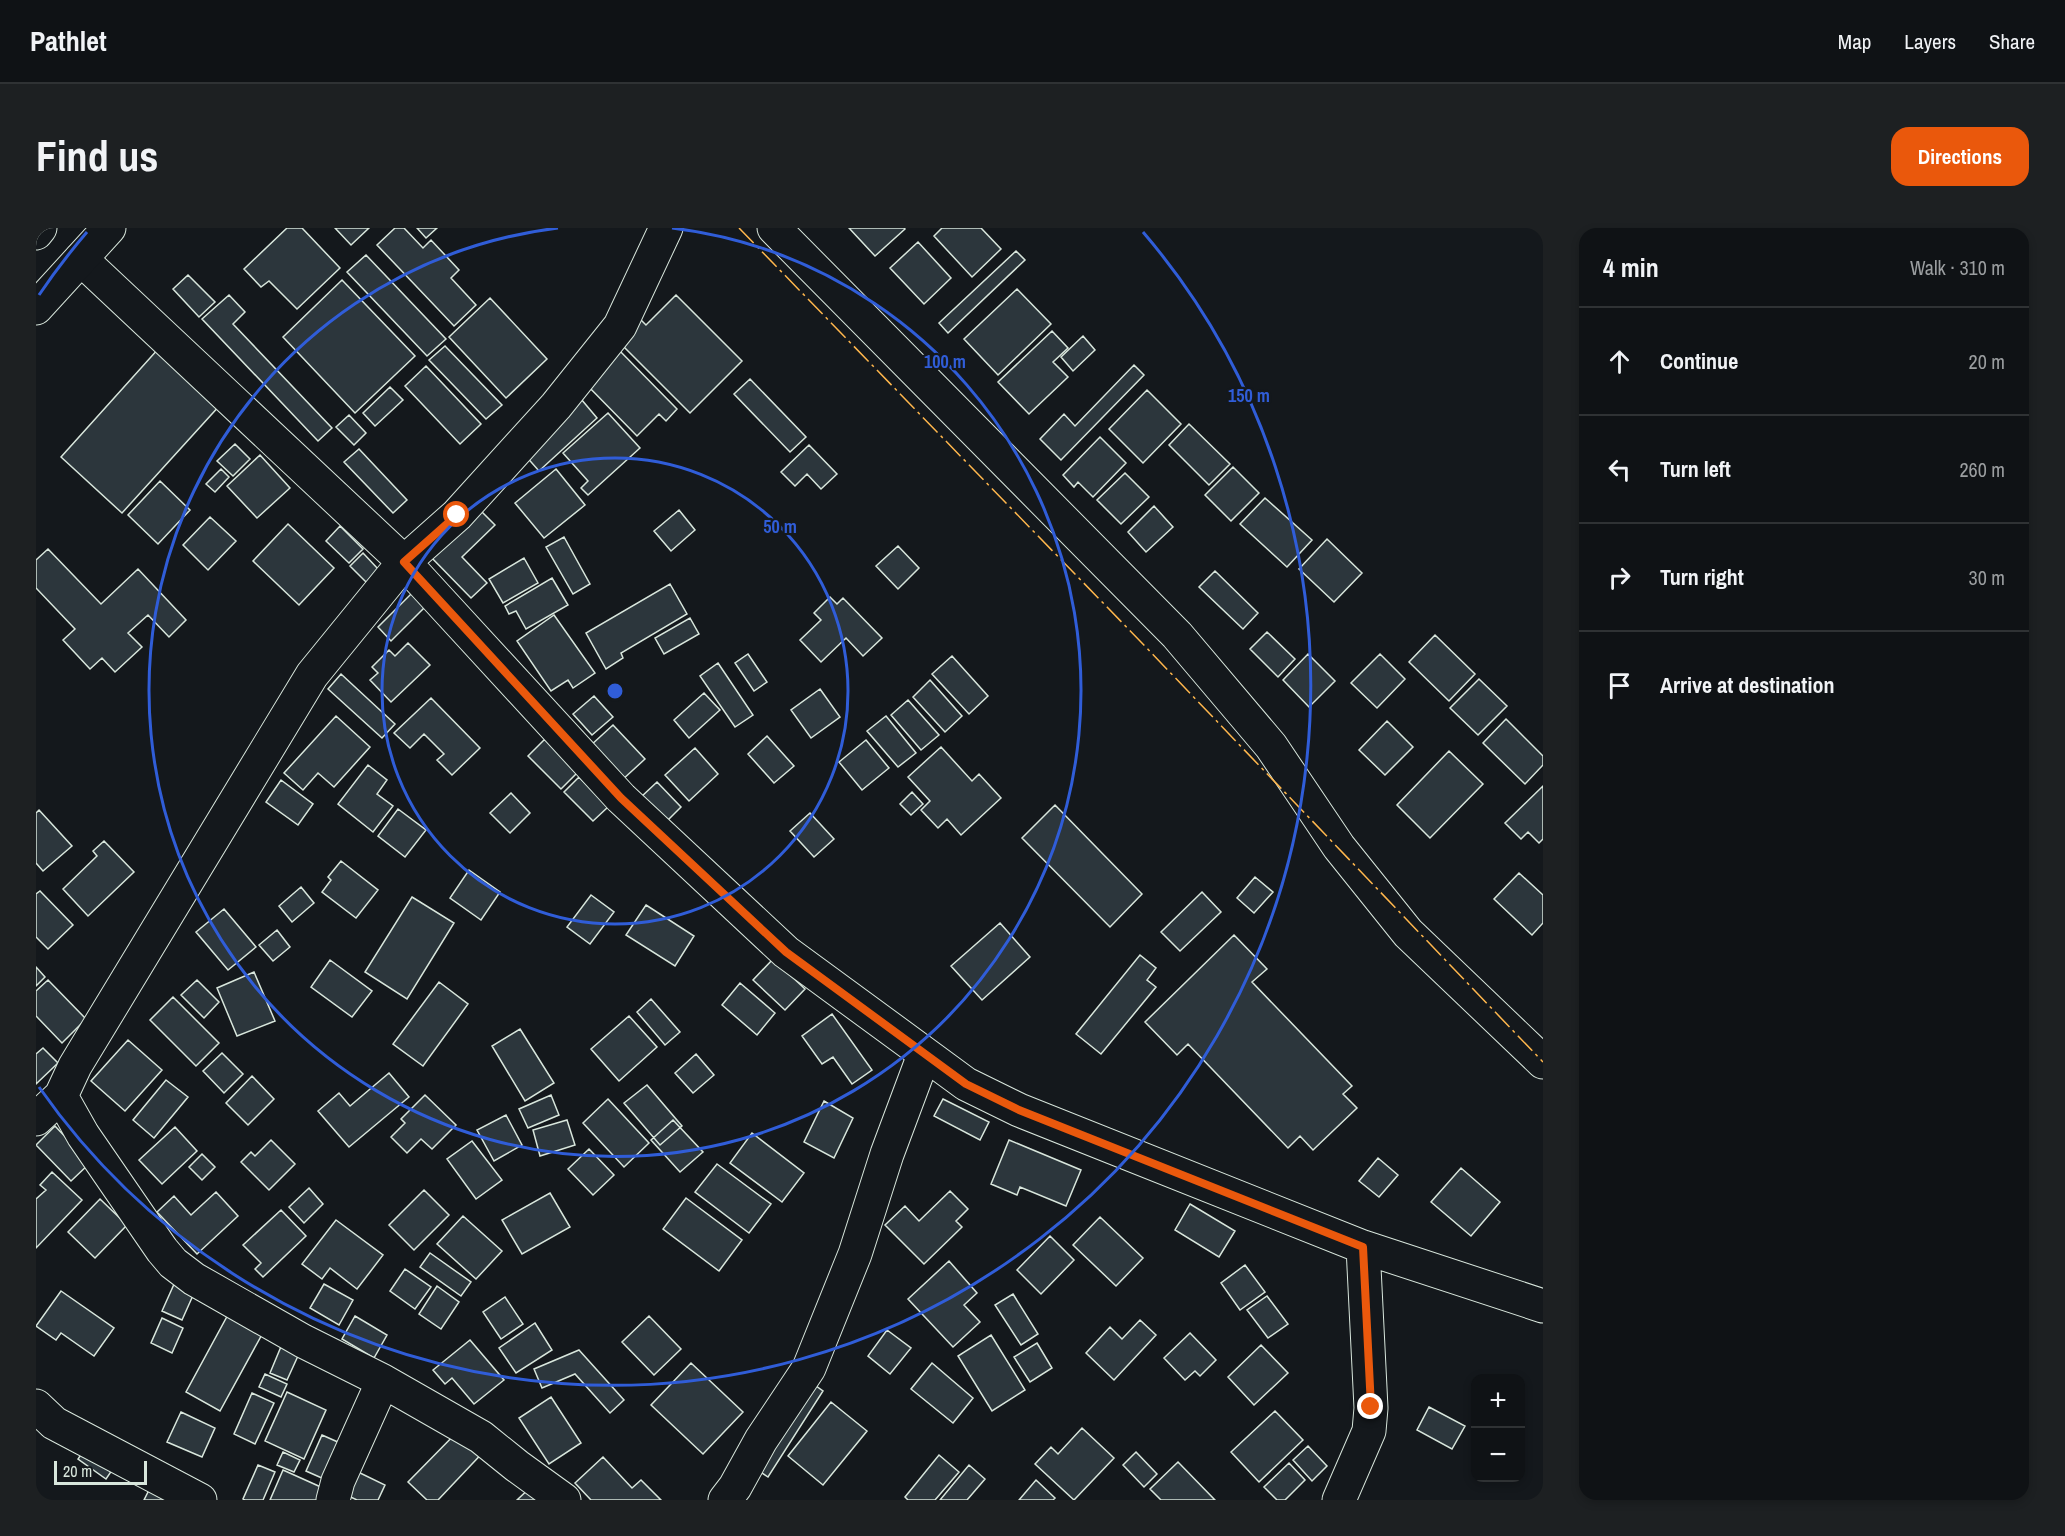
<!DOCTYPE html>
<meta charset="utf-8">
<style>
:root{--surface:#0f1215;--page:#1d2022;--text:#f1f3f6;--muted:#9b9ea0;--line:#2f3234;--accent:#ea580c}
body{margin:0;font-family:"Archivo Narrow",sans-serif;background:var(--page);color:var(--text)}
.controls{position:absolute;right:18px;bottom:18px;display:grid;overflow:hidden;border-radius:12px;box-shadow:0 3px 9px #0003}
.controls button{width:54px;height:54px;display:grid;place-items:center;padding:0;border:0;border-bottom:2px solid var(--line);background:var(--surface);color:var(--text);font:30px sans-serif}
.scale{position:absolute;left:18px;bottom:15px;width:93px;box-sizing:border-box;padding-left:6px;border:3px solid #d8e6dc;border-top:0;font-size:16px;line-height:21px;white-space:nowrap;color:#d8e6dc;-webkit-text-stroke:4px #14181c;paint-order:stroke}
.stop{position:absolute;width:18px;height:18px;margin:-14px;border:4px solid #ea580c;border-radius:50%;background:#fff}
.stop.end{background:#ea580c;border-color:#fff;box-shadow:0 2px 6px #0008}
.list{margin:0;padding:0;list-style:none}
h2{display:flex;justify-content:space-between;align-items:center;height:78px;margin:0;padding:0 24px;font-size:26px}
h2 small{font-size:20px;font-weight:400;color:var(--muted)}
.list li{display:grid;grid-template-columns:39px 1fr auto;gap:18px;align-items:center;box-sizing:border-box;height:108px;padding:0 24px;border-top:2px solid var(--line)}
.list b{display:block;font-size:22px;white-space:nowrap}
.list em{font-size:20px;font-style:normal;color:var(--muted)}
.icon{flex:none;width:33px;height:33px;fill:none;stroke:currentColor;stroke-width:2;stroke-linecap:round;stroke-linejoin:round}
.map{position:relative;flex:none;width:1507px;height:1272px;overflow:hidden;border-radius:18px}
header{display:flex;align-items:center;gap:36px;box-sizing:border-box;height:84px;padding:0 30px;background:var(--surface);border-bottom:2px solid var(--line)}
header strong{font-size:28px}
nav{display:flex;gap:33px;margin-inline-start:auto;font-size:21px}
.intro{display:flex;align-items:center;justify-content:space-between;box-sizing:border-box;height:144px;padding:0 36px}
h1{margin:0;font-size:42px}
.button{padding:15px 27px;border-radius:18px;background:var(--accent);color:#fff;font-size:21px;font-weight:700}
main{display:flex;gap:36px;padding:0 36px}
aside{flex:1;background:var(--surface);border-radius:18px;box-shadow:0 3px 9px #0003}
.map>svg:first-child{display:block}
.building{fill:#2c363c;stroke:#d8e6dc;stroke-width:1.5}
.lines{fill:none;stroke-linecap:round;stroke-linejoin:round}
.minor-casing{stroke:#d8e6dc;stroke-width:35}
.major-casing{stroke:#d8e6dc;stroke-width:35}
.minor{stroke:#14181c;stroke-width:33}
.major{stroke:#14181c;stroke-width:33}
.power{stroke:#ffb74d;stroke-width:1.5;stroke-dasharray:21 4.5 3 4.5;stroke-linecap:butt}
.route{stroke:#ea580c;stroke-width:8}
.ring{fill:none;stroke:#305dd8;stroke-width:3}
.centre{fill:#305dd8;stroke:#14181c;stroke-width:3}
.ring-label{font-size:18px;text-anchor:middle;font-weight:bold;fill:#305dd8;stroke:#14181c;stroke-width:4.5;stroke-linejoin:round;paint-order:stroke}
</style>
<header>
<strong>Pathlet</strong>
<nav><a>Map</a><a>Layers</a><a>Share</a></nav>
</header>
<div class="intro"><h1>Find us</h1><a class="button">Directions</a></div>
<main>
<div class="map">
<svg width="1507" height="1272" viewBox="0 0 1507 1272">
<rect width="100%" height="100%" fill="#14181c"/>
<path class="building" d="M 251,0 L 266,0 L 304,40 L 261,81 L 233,53 L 225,59 L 208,41 Z
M 299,0 L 333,0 L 315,17 Z
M 359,0 L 368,0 L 387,20 L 395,12 L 423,42 L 415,50 L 440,77 L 418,98 L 341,17 Z
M 381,0 L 401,0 L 390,10 Z
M 813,0 L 868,0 L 869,1 L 839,28 Z
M 906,0 L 945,0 L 965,21 L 936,49 L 898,8 Z
M 882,14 L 915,50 L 888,76 L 854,40 Z
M 980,23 L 989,32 L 912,105 L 903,95 Z
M 330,27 L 410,111 L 391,128 L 311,44 Z
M 152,47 L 179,74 L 163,89 L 137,61 Z
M 306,52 L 379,128 L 319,185 L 247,109 Z
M 981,61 L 1015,96 L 962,147 L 928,111 Z
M 193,67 L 209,84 L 197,96 L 296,200 L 282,213 L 166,91 Z
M 640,67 L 706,133 L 654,185 L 582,113 L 604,91 L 610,97 Z
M 454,70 L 511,131 L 470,170 L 413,109 Z
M 1016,103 L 1032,120 L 1017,134 L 1032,149 L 993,186 L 962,154 Z
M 1047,108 L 1059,122 L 1037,143 L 1025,129 Z
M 578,117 L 641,181 L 630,193 L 623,186 L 601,208 L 545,151 Z
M 409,118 L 466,177 L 450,191 L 393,132 Z
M 123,120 L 185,176 L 86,285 L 25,229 Z
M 1098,137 L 1108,147 L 1025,232 L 1004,211 L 1028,186 L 1039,198 Z
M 390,138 L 445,196 L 424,216 L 369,158 Z
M 714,151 L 770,209 L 754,224 L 698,166 Z
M 354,159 L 367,172 L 339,198 L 327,185 Z
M 1111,162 L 1145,196 L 1107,235 L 1073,201 Z
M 540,165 L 561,190 L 503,243 L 488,226 Z
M 572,185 L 604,220 L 552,267 L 545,260 L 552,253 L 527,225 Z
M 313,187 L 330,205 L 318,217 L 300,199 Z
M 1153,196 L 1194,236 L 1173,257 L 1133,217 Z
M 1064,209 L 1090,235 L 1057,269 L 1042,254 L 1038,259 L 1027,247 Z
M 199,216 L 214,231 L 197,248 L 181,233 Z
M 773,217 L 801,246 L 785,261 L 771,246 L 759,258 L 745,244 Z
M 323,221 L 371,272 L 357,285 L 308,234 Z
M 224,227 L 254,260 L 221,290 L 191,258 Z
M 1197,239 L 1223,265 L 1195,293 L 1169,267 Z
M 185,241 L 193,249 L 179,264 L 170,256 Z
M 520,241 L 549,277 L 508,310 L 479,275 Z
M 1089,245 L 1113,269 L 1085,296 L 1061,272 Z
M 124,253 L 154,282 L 122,316 L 92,287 Z
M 1229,270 L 1276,312 L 1251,339 L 1204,296 Z
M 1118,278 L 1137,299 L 1110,324 L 1092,304 Z
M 441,279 L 459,297 L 426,329 L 451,355 L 435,370 L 392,326 Z
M 643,282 L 659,302 L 635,323 L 618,303 Z
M 174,289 L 200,313 L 172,342 L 147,317 Z
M 252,296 L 298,340 L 263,377 L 217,333 Z
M 304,298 L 327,321 L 313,335 L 290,313 Z
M 528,309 L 554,356 L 537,366 L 510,319 Z
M 1291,311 L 1326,345 L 1298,374 L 1263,341 Z
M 862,318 L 883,340 L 862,361 L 840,338 Z
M 12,321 L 65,376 L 102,341 L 150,392 L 133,409 L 112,387 L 92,405 L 106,419 L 79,444 L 66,430 L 54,441 L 27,412 L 39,401 L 0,360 L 0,332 Z
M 327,325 L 343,342 L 331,355 L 314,338 Z
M 488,330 L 502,355 L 467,375 L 453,351 Z
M 1179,343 L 1222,385 L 1207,401 L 1163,359 Z
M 516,350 L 532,377 L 490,401 L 480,383 L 473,386 L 469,378 Z
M 634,356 L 651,386 L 585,425 L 587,430 L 570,441 L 550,405 Z
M 376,365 L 389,379 L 355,413 L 342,399 Z
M 794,369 L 801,376 L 807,370 L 846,410 L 827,428 L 810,410 L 785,434 L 764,412 L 785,392 L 778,385 Z
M 518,387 L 559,445 L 537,460 L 532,452 L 515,463 L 481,413 Z
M 654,390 L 663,406 L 628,426 L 619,410 Z
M 1231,404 L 1259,431 L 1242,449 L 1214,421 Z
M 1399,407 L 1439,446 L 1413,473 L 1373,434 Z
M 372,415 L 394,437 L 355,474 L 334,452 L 342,445 L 336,439 L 353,422 L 359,428 Z
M 712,426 L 731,454 L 718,463 L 699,435 Z
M 1272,426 L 1299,453 L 1273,479 L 1247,452 Z
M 1344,426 L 1369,451 L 1341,480 L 1315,455 Z
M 916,428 L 952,468 L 933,486 L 896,446 Z
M 682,435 L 717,487 L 699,499 L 664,448 Z
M 305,446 L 359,496 L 346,510 L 292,461 Z
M 1443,451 L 1471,478 L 1442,507 L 1414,480 Z
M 894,452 L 926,488 L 909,504 L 877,469 Z
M 784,461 L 804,489 L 775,510 L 755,482 Z
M 668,465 L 684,482 L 653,510 L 638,492 Z
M 558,468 L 577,489 L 556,507 L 537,486 Z
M 395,470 L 444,520 L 416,547 L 401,532 L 408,526 L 388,506 L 374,520 L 358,505 Z
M 872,472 L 903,507 L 885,522 L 855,487 Z
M 300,488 L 334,519 L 298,559 L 282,545 L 267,562 L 248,545 Z
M 850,488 L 880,525 L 862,539 L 831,503 Z
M 1470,491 L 1507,528 L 1507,537 L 1489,556 L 1447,515 Z
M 1351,493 L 1377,519 L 1349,547 L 1323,522 Z
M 577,497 L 609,531 L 585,553 L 554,518 Z
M 731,508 L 758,538 L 738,555 L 712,526 Z
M 509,511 L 542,544 L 525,561 L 492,528 Z
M 830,512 L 853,540 L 826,562 L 803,534 Z
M 905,519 L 936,553 L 943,546 L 965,570 L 925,607 L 911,591 L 902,600 L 885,582 L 894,573 L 872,549 Z
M 659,520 L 682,546 L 653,573 L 629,547 Z
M 1413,523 L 1447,556 L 1394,610 L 1361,577 Z
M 332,537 L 351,552 L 341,566 L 357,578 L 337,604 L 302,576 Z
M 543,549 L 572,579 L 557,593 L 528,564 Z
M 245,552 L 277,576 L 262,597 L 230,574 Z
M 621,554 L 645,579 L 629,595 L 604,570 Z
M 1507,558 L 1507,611 L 1503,615 L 1492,604 L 1485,611 L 1469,595 Z
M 876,564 L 887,576 L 875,587 L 864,576 Z
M 475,565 L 494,585 L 474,605 L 454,585 Z
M 1019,577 L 1106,666 L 1074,699 L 986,610 Z
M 362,581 L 390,602 L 369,629 L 342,608 Z
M 3,582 L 36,618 L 7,643 L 0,635 L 0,585 Z
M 774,585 L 798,611 L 778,629 L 754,603 Z
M 68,613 L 98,644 L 52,688 L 27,661 L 61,628 L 57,623 Z
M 305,633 L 342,662 L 320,690 L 286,664 L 295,652 L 292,649 Z
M 433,642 L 464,664 L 445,692 L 414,670 Z
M 1483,645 L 1507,667 L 1507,695 L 1496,707 L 1458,671 Z
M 1219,649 L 1237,664 L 1218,685 L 1201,670 Z
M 265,659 L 278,675 L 256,694 L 243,678 Z
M 4,663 L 37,697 L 12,721 L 0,709 L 0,666 Z
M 1166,664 L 1185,684 L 1144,723 L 1125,704 Z
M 555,667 L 578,684 L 554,716 L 531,699 Z
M 376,669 L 418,695 L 371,771 L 329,744 Z
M 610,677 L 658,708 L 639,738 L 590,707 Z
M 188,681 L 220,719 L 192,742 L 160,704 Z
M 964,695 L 994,729 L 946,772 L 915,738 Z
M 241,702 L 254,719 L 237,733 L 223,717 Z
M 1198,707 L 1231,741 L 1216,754 L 1316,858 L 1307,866 L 1321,880 L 1277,922 L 1264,908 L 1252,920 L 1152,816 L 1141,827 L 1109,794 Z
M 1104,727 L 1120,740 L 1111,752 L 1120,759 L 1065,826 L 1040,806 Z
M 737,731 L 769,761 L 749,782 L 717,752 Z
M 294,732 L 336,763 L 316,789 L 275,759 Z
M 0,739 L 9,749 L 0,758 Z
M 218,744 L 239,793 L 201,808 L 181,760 Z
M 12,752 L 50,791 L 26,815 L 0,788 L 0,763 Z
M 161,752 L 183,774 L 168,790 L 145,767 Z
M 403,754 L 432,776 L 387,838 L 357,816 Z
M 704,755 L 739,785 L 721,807 L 686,777 Z
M 137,769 L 183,815 L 160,838 L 114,792 Z
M 615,771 L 644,804 L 629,817 L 601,784 Z
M 796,786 L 836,842 L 816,856 L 797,829 L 786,836 L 766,808 Z
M 593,788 L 621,819 L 583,853 L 555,821 Z
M 484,801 L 518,855 L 489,873 L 456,818 Z
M 92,812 L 126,842 L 89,883 L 55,853 Z
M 7,820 L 22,835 L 0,856 L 0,826 Z
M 186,825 L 207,846 L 188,865 L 167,843 Z
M 660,826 L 678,847 L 657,865 L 639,845 Z
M 353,845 L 373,869 L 313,919 L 282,883 L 303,865 L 314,878 Z
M 216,848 L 238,871 L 212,897 L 190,875 Z
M 130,852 L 152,869 L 118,910 L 97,892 Z
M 611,857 L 646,898 L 624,917 L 588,875 Z
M 389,867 L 420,897 L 396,921 L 385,911 L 371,925 L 355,909 L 369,895 L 365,891 Z
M 515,867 L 523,887 L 492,900 L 483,881 Z
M 572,871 L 613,915 L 588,939 L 547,895 Z
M 907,871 L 953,894 L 944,912 L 898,888 Z
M 788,873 L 817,890 L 798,930 L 768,914 Z
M 470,887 L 486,917 L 458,933 L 441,902 Z
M 531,892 L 539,917 L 504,928 L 497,902 Z
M 637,892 L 667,924 L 644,944 L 615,912 Z
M 19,898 L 54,935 L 35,953 L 0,917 Z
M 139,899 L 161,923 L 126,956 L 103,932 Z
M 716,905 L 768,945 L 746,974 L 694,935 Z
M 235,912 L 259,936 L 233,962 L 205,934 L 215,924 L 219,928 Z
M 973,912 L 1045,942 L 1030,978 L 984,959 L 981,967 L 955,956 Z
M 436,913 L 466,952 L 440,971 L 411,931 Z
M 553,921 L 578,947 L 557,967 L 532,941 Z
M 166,926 L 179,939 L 166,952 L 153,939 Z
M 1342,930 L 1362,947 L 1343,969 L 1323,953 Z
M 681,936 L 735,976 L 713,1005 L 659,964 Z
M 1425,940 L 1464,974 L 1435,1008 L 1395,974 Z
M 16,944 L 46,972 L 0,1020 L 0,971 L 10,962 L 4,957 Z
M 273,960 L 287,976 L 268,995 L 253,979 Z
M 388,962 L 413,987 L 378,1022 L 353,997 Z
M 914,963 L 932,981 L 920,993 L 926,999 L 888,1036 L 849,997 L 869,978 L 883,993 Z
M 180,964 L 202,988 L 161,1026 L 121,984 L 138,968 L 155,987 Z
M 514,965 L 534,999 L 486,1026 L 466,992 Z
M 650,970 L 706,1012 L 683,1043 L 627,1001 Z
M 64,971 L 91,997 L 59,1030 L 32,1004 Z
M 1154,976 L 1199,1003 L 1183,1029 L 1139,1002 Z
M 245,982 L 270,1008 L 227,1049 L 219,1041 L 225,1035 L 207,1017 Z
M 427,988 L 466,1023 L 440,1051 L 401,1016 Z
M 1064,989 L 1107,1030 L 1080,1058 L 1037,1017 Z
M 300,992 L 347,1027 L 321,1061 L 294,1040 L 286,1051 L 266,1036 Z
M 1014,1008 L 1038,1032 L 1005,1066 L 981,1042 Z
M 394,1025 L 435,1054 L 425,1068 L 384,1039 Z
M 913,1033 L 941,1065 L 928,1077 L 944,1094 L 917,1119 L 872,1071 Z
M 1209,1037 L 1229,1064 L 1204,1082 L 1185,1055 Z
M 369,1041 L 395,1059 L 379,1081 L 354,1063 Z
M 139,1054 L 159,1063 L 146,1092 L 126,1083 Z
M 288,1056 L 317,1072 L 303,1097 L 274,1080 Z
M 401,1058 L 423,1074 L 405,1101 L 383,1086 Z
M 25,1063 L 78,1100 L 58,1128 L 25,1105 L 20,1112 L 0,1098 Z
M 977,1066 L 1002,1106 L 985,1117 L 959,1077 Z
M 1231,1068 L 1252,1096 L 1232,1110 L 1211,1082 Z
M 469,1069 L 487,1096 L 465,1111 L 447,1084 Z
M 194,1083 L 229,1101 L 184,1183 L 150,1164 Z
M 319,1088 L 351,1107 L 338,1130 L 306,1111 Z
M 613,1088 L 645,1121 L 618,1147 L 586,1114 Z
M 126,1090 L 147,1100 L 136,1125 L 115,1115 Z
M 1104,1092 L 1120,1107 L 1078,1152 L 1050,1125 L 1074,1099 L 1086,1111 Z
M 499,1095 L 516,1122 L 480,1145 L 463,1120 Z
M 851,1102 L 875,1120 L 854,1146 L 832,1128 Z
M 1154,1105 L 1180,1132 L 1164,1148 L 1159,1143 L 1149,1152 L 1128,1130 Z
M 955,1107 L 989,1162 L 956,1183 L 922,1128 Z
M 249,1109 L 267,1117 L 251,1152 L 234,1145 Z
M 434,1112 L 468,1152 L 438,1176 L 416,1150 L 409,1156 L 397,1142 Z
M 1001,1115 L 1016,1140 L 994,1154 L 978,1129 Z
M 1225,1117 L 1252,1145 L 1218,1177 L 1192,1149 Z
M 543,1122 L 588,1172 L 574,1185 L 539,1146 L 506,1160 L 498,1141 Z
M 655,1135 L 707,1184 L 667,1226 L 615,1177 Z
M 896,1135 L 937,1170 L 917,1195 L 875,1161 Z
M 229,1146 L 251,1156 L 245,1169 L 223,1159 Z
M 773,1153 L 787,1163 L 732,1249 L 717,1239 Z
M 251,1164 L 290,1182 L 268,1231 L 229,1213 Z
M 216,1165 L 238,1175 L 219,1216 L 198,1206 Z
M 515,1169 L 545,1215 L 513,1236 L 483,1190 Z
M 795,1174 L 831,1203 L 787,1257 L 752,1228 Z
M 1393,1179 L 1429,1198 L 1416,1221 L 1381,1202 Z
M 1239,1183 L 1267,1212 L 1223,1254 L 1195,1224 Z
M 145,1184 L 179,1200 L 166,1229 L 131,1214 Z
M 429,1196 L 453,1218 L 402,1272 L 391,1272 L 372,1254 Z
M 1046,1200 L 1078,1230 L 1038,1272 L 999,1236 L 1015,1219 L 1022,1226 Z
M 286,1207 L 304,1215 L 288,1251 L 270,1243 Z
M 52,1216 L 81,1235 L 70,1251 L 42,1231 Z
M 1272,1218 L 1291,1238 L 1276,1253 L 1257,1232 Z
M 247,1224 L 264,1232 L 258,1244 L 241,1237 Z
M 1100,1224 L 1121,1246 L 1108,1259 L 1087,1237 Z
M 903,1227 L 923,1244 L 899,1272 L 872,1272 L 869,1269 Z
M 567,1229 L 596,1260 L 605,1252 L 625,1272 L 555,1272 L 539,1255 Z
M 1142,1234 L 1179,1272 L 1125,1272 L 1114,1261 Z
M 1253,1235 L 1269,1252 L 1249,1272 L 1241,1272 L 1228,1259 Z
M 222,1237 L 239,1244 L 227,1272 L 209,1272 L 207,1271 Z
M 933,1237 L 949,1251 L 931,1272 L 904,1272 Z
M 247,1242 L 287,1260 L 282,1272 L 234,1272 Z
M 320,1243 L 349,1257 L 342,1272 L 321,1272 L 308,1266 Z
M 1000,1252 L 1019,1270 L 1017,1272 L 983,1272 Z
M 498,1256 L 512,1272 L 481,1272 Z
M 113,1262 L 132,1272 L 108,1272 Z"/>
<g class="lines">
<defs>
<path id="minor" d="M 738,0 L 1141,407 L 1235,518 L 1303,619 L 1372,705 L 1507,834
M 45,31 L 368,334 L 585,570 L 750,724 L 930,856 L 983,882 L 1327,1019 L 1507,1078
M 25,868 L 47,907 L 126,1022 L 137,1035 L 158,1051 L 267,1113 L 347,1153 L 445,1209 L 481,1238 L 528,1272
M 0,891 L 25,868 L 39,838 L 276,447 L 368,334 L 421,287 L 520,178 L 584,98 L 630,0
M 0,1178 L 18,1195 L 164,1272
M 297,1272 L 302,1253 L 347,1153
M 689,1272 L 699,1259 L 725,1212 L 773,1140 L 819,1026 L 851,926 L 888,827
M 1303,1272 L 1333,1203 L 1335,1180 L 1327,1019"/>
<path id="major" d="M 0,5 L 4,0
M 0,80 L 73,0"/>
</defs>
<use href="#minor" class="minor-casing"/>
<use href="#major" class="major-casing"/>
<use href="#minor" class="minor"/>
<use href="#major" class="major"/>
<path class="power" d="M 703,0 L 1104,413 L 1507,834"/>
</g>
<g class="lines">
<path class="route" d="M 421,287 L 368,334 L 585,570 L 750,724 L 930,856 L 983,882 L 1327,1019 L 1335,1179"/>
</g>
<g class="ring">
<circle cx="579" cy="463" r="233"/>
<path d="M636 0A466 466 0 1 1 522 0"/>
<path d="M3 67A699 699 0 0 1 51 4M1107 4A699 699 0 1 1 3 859"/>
</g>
<circle cx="579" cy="463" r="9" class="centre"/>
<g class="ring-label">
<text x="909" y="140">100 m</text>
<text x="1213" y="174">150 m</text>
<text x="744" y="305">50 m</text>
</g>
</svg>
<div class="controls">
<button>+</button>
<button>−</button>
</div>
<div class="scale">20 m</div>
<div class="stop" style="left:421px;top:287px"></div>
<div class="stop end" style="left:1335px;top:1179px"></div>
</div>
<aside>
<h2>4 min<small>Walk · 310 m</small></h2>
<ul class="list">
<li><svg class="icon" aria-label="ahead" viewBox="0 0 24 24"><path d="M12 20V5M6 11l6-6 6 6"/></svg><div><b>Continue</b></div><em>20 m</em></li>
<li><svg class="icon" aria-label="left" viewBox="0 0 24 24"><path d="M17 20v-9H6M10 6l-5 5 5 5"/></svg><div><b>Turn left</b></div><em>260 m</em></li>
<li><svg class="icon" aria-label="right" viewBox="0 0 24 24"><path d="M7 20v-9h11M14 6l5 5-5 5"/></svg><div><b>Turn right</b></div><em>30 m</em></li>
<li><svg class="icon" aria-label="arrive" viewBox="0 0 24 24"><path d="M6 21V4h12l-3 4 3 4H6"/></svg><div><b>Arrive at destination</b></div></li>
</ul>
</aside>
</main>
